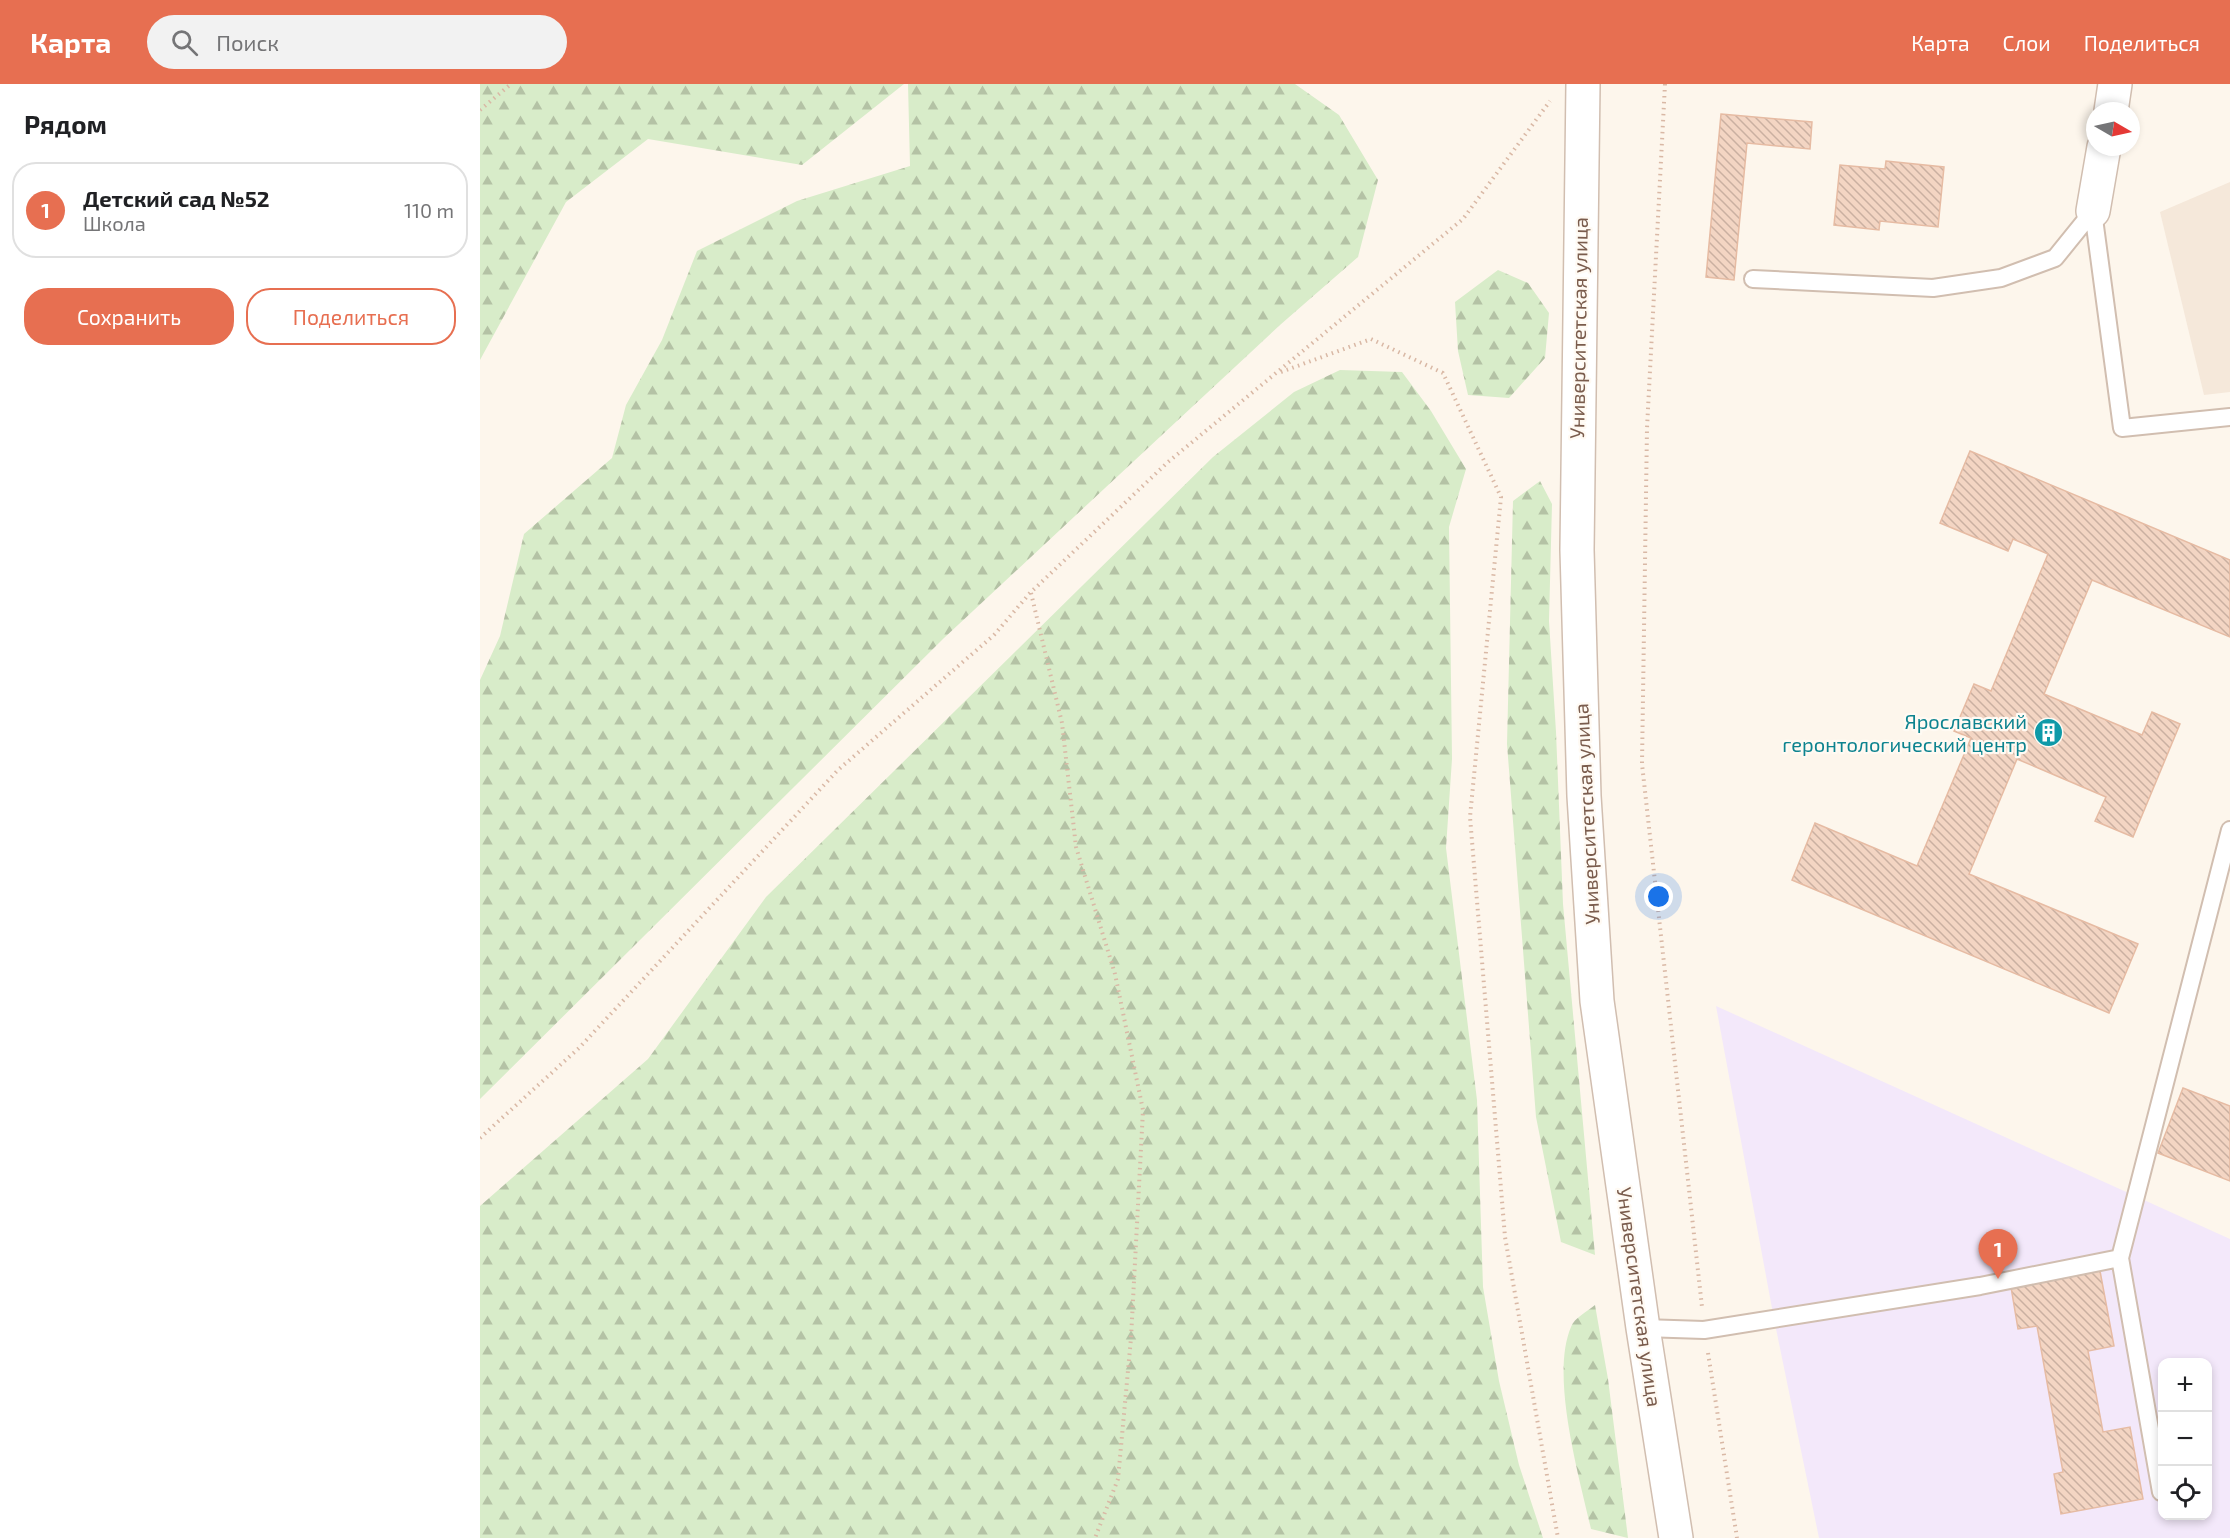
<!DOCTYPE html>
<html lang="ru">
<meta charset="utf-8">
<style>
:root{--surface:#fff;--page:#f2f2f2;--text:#202124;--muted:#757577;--line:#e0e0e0;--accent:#e76f51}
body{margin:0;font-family:"Exo 2",sans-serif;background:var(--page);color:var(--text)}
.controls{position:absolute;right:18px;bottom:18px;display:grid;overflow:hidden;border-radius:12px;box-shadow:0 3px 9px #0003}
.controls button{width:54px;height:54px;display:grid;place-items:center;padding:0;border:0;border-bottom:2px solid var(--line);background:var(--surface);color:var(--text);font:30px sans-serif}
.compass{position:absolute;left:1606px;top:18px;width:54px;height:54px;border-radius:50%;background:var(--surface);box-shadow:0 3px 9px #0003;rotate:99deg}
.you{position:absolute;left:1179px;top:813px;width:21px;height:21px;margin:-15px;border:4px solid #fff;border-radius:50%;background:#1a73e8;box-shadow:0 0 0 9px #1a73e833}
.badge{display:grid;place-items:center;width:39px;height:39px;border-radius:50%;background:var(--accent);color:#fff;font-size:20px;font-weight:700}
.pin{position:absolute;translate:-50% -50px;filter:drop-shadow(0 2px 3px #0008)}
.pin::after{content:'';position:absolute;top:32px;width:21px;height:18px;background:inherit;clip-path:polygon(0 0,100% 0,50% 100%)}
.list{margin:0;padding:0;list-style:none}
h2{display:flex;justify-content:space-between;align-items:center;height:78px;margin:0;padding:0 24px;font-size:26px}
h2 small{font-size:20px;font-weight:400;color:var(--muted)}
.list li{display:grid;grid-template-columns:39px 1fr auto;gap:18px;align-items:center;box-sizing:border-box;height:96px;margin:0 12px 12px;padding:0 12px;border:2px solid var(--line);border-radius:24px}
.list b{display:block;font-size:22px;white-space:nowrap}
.list p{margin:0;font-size:20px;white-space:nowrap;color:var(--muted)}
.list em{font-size:20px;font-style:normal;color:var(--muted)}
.actions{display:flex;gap:12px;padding:18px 24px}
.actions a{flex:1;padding:14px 0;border:2px solid var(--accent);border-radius:24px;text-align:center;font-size:21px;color:var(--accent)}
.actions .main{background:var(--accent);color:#fff}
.icon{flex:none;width:33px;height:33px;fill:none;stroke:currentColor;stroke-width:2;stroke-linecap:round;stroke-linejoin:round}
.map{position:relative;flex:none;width:1750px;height:1454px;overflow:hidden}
header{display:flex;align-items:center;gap:36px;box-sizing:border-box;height:84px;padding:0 30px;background:var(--accent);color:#fff}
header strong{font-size:28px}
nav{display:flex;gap:33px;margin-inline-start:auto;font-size:21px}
.search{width:420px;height:54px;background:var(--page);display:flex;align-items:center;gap:15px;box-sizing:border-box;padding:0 21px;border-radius:33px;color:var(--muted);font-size:22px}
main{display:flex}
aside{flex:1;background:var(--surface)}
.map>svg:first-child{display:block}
.residential{fill:#f5e8da}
.education{fill:#f3e8fa;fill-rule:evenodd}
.forest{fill:url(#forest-firs)}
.building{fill:url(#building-back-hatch);stroke:#e6bba3;stroke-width:1.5}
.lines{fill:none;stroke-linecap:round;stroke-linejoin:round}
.service-casing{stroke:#d1beb0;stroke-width:20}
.minor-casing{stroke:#d1beb0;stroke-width:36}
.path{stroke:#d9b8a5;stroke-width:4;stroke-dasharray:1.5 4.5;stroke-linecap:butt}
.service{stroke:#fff;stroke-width:16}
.minor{stroke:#fff;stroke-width:33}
.labels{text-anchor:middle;stroke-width:4.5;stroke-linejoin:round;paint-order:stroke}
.street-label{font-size:20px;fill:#7a5c4d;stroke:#fffaf3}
.culture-label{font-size:20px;fill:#0d838f;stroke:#fffaf3;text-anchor:end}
</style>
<header>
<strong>Карта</strong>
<div class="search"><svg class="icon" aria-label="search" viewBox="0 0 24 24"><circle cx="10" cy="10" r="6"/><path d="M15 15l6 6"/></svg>Поиск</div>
<nav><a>Карта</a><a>Слои</a><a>Поделиться</a></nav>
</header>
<main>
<aside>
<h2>Рядом<small></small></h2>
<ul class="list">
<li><span class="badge">1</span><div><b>Детский сад №52</b><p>Школа</p></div><em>110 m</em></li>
</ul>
<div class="actions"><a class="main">Сохранить</a><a>Поделиться</a></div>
</aside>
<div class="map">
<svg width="1750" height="1454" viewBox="0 0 1750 1454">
<defs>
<pattern id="forest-firs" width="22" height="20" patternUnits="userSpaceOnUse" patternTransform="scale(1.5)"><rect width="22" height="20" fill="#d8ecc9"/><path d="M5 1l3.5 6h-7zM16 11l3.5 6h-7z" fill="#b4c2a5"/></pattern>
<pattern id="building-back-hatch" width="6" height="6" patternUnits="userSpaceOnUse" patternTransform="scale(1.5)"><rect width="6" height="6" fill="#f3d5c3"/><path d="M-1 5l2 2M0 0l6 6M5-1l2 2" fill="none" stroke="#cab0a1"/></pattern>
</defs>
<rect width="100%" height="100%" fill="#fdf6ec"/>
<path class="residential" d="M 1750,98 L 1750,308 L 1724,311 L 1680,128 Z"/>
<path class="education" d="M 1236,922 L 1750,1155 L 1750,1454 L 1339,1454 L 1294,1235 ZM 1682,1278 L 1728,1278 L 1728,1432 L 1682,1432 Z"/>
<path class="forest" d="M 0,0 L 424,0 L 322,81 L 168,55 L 86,118 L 0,276 Z
M 428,0 L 815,0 L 859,31 L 898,96 L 878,173 L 800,241 L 464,554 L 0,1015 L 0,596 L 20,552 L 44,450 L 132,374 L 146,321 L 182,256 L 217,167 L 317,117 L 430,82 Z
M 1018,186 L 1048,199 L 1069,229 L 1065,274 L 1029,314 L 988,311 L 978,267 L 975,218 Z
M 860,286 L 922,288 L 951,327 L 986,385 L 969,443 L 972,675 L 966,764 L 997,1016 L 1003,1203 L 1019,1297 L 1039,1381 L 1063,1454 L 0,1454 L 0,1122 L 168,975 L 286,813 L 733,373 L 814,308 Z
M 1060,397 L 1072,420 L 1069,537 L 1076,648 L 1083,820 L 1115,1171 L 1081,1158 L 1056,1033 L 1027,660 L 1033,417 Z
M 1115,1221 L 1128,1295 L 1148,1454 L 1111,1445 C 1099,1392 1070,1292 1091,1243 C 1094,1234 1108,1227 1115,1221 Z"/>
<path class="building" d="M 1241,30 L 1332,38 L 1330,65 L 1267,59 L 1254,196 L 1226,193 Z
M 1406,77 L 1464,83 L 1458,143 L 1400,137 L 1399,146 L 1354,141 L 1360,81 L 1405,85 Z
M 1490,367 L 1750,476 L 1750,553 L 1612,496 L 1564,610 L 1662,651 L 1672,628 L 1700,640 L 1653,753 L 1615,737 L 1626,713 L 1537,675 L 1489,790 L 1658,860 L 1629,929 L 1312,796 L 1335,739 L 1437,782 L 1491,654 L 1474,647 L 1494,600 L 1511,607 L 1568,470 L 1533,455 L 1528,467 L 1460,439 Z
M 1703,1004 L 1750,1022 L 1750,1097 L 1678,1069 Z
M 1620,1187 L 1634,1262 L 1608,1267 L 1623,1348 L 1650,1343 L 1663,1415 L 1581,1430 L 1574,1390 L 1583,1388 L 1557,1242 L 1538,1245 L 1531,1203 Z"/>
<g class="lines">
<defs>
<path id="service" d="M 1613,127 L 1642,344 L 1750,333
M 1273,195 L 1453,204 L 1521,194 L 1575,174 L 1613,127
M 1640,1174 L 1750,746
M 1163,1244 L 1224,1246 L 1500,1202 L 1640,1174 L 1681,1408"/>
<path id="minor" d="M 1103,0 L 1097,466 L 1104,712 L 1117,917 L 1163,1244 L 1196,1454
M 1631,27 L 1635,0
M 1613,127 L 1624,63"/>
</defs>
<use href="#service" class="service-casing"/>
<use href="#minor" class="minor-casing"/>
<path class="path" d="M 1185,0 L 1167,344 L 1162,680 L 1222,1223
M 0,26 L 31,0
M 801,288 L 891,255 L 963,289 L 1021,413 L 990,733 L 1025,1153 L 1078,1454
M 551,509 L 582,639 L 596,763 L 635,890 L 663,1026 L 651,1254 L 638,1395 L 615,1454
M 0,1054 L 99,964 L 358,686 L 514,551 L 550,509 L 688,378 L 983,135 L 1070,17
M 1228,1269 L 1257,1454"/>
<use href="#service" class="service"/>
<use href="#minor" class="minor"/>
</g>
<defs>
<symbol id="building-disc" viewBox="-11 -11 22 22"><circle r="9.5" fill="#0f9aa8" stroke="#fffaf3"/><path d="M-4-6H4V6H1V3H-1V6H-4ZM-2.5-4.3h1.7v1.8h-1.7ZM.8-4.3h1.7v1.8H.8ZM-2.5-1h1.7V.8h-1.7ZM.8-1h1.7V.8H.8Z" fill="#fff"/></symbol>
</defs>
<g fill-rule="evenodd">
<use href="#building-disc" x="1552" y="632" width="33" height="33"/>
</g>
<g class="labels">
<g class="street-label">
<text transform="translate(1099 244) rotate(-89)" y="7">Университетская улица</text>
<text transform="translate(1107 730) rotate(-93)" y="7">Университетская улица</text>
<text transform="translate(1159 1213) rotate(82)" y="7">Университетская улица</text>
</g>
<g class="culture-label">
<text x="1547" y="645">Ярославский<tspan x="1547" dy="23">геронтологический центр</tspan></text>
</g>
</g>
</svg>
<div class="controls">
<button>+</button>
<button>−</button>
<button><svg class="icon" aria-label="locate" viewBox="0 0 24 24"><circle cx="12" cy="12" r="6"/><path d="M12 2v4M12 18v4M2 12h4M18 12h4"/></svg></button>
</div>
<svg class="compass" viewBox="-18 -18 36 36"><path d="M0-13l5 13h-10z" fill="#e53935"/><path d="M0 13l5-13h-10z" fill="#757577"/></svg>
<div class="you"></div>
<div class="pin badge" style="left:1518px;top:1195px">1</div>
</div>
</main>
